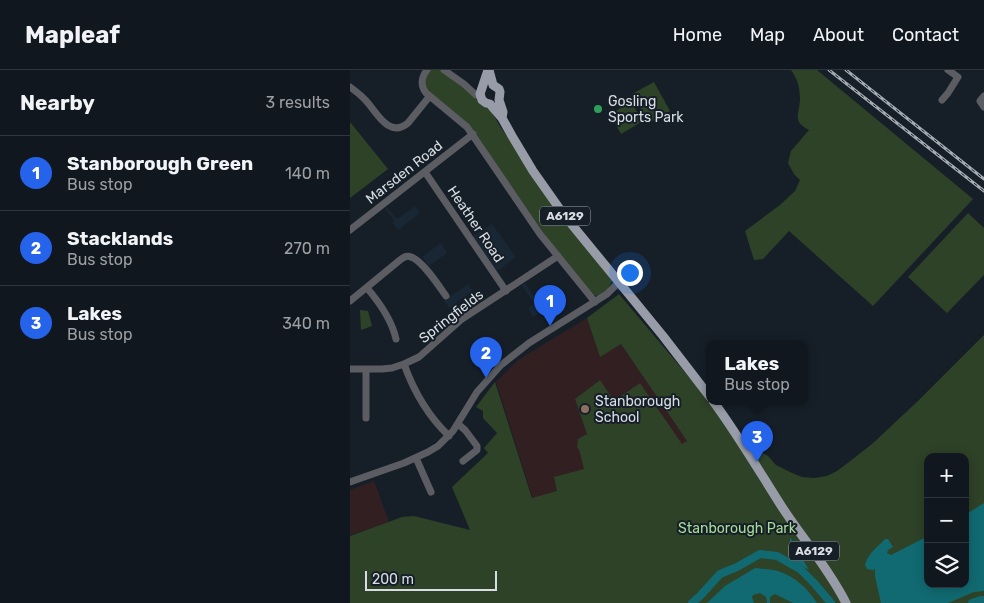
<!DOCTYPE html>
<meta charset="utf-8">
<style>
:root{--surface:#10171e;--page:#192027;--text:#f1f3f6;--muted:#9c9fa4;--line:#30363c;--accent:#2563eb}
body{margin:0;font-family:Rubik,sans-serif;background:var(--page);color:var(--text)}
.controls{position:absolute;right:15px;bottom:15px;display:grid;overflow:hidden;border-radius:10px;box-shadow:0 2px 12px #0003}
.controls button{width:45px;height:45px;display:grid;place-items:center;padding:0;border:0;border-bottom:1px solid var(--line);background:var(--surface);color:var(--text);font:25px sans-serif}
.scale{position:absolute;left:15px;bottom:12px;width:132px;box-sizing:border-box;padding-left:5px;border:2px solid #d7dde3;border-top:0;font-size:14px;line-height:18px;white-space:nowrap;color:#d7dde3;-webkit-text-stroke:4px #161f28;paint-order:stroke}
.you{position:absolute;left:279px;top:202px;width:18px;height:18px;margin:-12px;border:4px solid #fff;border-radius:50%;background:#1a73e8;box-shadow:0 0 0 8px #1a73e833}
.badge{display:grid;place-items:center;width:32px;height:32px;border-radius:50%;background:var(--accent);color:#fff;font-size:16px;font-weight:700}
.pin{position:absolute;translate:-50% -41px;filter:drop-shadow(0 1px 2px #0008)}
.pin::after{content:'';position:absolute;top:26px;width:18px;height:15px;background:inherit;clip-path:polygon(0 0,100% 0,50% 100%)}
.popup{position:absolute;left:356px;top:270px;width:102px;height:65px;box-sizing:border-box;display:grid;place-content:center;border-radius:10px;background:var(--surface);filter:drop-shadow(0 1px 4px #0005);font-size:16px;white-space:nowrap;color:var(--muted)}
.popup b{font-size:19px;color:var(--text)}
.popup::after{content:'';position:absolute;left:50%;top:100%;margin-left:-10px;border:10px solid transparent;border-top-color:var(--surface)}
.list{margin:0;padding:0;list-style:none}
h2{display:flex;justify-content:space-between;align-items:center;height:65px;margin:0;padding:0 20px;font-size:21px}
h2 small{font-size:16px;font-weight:400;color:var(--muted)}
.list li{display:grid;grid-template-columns:32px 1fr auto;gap:15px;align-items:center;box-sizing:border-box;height:75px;padding:0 20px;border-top:1px solid var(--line)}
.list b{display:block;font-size:19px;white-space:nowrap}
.list p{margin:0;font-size:16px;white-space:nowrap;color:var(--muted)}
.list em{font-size:16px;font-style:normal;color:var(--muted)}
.icon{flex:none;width:28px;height:28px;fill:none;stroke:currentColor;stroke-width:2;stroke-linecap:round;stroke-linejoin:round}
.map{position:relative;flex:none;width:634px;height:533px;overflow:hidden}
header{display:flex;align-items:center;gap:30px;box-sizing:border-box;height:70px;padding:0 25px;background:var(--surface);border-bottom:1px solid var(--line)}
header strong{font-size:24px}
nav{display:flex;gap:28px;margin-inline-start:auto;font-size:18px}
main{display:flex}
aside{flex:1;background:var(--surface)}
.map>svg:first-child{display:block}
.built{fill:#192735}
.education{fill:#321f21}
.green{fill:#2e4227;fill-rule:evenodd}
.water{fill:#116a71}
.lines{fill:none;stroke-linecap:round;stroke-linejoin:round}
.river{stroke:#116a71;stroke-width:8}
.minor{stroke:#5b5d63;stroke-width:7}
.major{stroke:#989ca8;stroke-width:9}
.rail-casing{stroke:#a6acb3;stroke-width:3}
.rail{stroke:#161f28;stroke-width:1;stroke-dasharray:4;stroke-linecap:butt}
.leisure-dot{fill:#2e9e5b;stroke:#161f28;stroke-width:2}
.education-dot{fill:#8d6e63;stroke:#161f28;stroke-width:2}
.labels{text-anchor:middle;stroke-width:4;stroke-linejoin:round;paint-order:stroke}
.shield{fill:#161f28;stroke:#9da4ab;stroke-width:1}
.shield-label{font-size:12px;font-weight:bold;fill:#d7dde3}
.poi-label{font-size:14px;fill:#d7dde3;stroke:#161f28;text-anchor:start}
.street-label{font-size:14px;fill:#d7dde3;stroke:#161f28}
.park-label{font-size:14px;fill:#a6da95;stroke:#161f28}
</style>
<header>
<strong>Mapleaf</strong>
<nav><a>Home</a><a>Map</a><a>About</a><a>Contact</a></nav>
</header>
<main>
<aside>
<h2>Nearby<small>3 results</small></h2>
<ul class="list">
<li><span class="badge">1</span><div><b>Stanborough Green</b><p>Bus stop</p></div><em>140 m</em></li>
<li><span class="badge">2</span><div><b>Stacklands</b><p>Bus stop</p></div><em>270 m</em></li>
<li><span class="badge">3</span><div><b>Lakes</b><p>Bus stop</p></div><em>340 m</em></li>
</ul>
</aside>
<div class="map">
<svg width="634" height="533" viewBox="0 0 634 533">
<rect width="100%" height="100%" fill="#161f28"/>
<path class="built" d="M 65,136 L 70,143 L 48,160 L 43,153 L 44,150 L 35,139 L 37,138 L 47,149 Z
M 142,154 L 166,187 L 147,201 L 123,166 Z
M 91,173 L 97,183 L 79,196 L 72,187 Z
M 175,213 L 193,241 L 183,247 L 178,238 L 184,234 L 172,215 Z
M 118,214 L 123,221 L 104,234 L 104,237 L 111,245 L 109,247 L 102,237 L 99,238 L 94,231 Z"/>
<path class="education" d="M 237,248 L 250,286 L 271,274 L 349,388 L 188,445 L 146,312 L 168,290 Z
M 24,411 L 39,452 L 0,465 L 0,420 Z"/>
<path class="green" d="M 79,0 L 90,0 L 117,20 L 133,36 L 140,39 L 151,58 L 187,109 L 262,210 C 260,218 255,223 248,226 L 242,225 L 210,186 L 118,55 L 76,21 L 74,9 Z
M 441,0 L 467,0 L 623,129 L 523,236 L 439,161 L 413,189 L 404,190 L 395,161 L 430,135 L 445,121 L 450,110 L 444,104 L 438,93 L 441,81 L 459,60 C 442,51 449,45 450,30 C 450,19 448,9 441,0 Z
M 304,12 L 320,41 L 299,53 L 282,24 Z
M 281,32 L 293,51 L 271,64 L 260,44 Z
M 0,52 L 38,99 L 0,128 Z
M 618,143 L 634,158 L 634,205 L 597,243 L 558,207 Z
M 269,224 L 365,338 L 384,366 L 418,386 L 426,395 L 442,403 L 452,407 L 464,408 L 477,406 L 487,401 L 499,392 L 522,374 L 569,330 L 634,265 L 634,533 L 0,533 L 0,466 L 52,447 L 64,446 L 120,460 L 102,417 L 138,383 L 134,378 L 147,363 L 133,348 L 133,341 L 126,337 L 145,312 L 182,428 L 207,421 L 204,407 L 234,399 L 229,379 L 227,378 L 228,369 L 237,364 L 225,329 L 250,310 L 264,331 L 290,313 L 332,374 L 337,371 L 271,274 L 250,287 L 237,248 ZM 578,387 L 615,387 L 615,514 L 578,514 Z
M 10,240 L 18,241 L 22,256 L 11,260 Z"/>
<path class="water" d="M 634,433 L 634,521 L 624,522 L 598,533 L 531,533 L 525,506 L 525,499 L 523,500 L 517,499 L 515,495 C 518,483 528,477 535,469 L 538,469 L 543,477 L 538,480 L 537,483 L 541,485 L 578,466 L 578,514 L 615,514 L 615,445 Z
M 440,467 L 459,500 L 440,489 Z
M 405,498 C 412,499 421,499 428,501 C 446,507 457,518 467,533 L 443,533 L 425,524 L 420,527 L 420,533 L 417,533 L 416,527 L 410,523 L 403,525 L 402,527 L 404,533 L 357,533 L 375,516 Z"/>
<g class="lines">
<path class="river" d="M 342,533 L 350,526 L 370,504 L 387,497 L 410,484 L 427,486 L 450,499 L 464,513 L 481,533
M 622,533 L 631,530 L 634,530"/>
<path class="minor" d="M 77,0 C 71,8 70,15 76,23 L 117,57 L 190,164 L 245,232
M 94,0 L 114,14 L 126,25 L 131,27
M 0,17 C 7,22 13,27 18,33 C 28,45 40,68 58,53 L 79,27
M 634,26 L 630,31 L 634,37
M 592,30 L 598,23 L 608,7 L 598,0
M 75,102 L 156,221
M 0,160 L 123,64
M 17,218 C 29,232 42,251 46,269
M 0,231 L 50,190 C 54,187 57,185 61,187 C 72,190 89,216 96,226
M 54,294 C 64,322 78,346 99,366
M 0,299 L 32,299 L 42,298 L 54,294 L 69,287 L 112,249 L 208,186
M 16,299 L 16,348
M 108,354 L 115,360 L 127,376 L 127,380 L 113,391
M 66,388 L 81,422
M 0,412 L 54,393 L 78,382 L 88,376 L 103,361 L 127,322 L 151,295 L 179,273 L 257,224 L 269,212"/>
<path class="major" d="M 138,0 L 130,24 L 132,30 L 136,33 L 140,34 L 152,48 L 162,66 L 183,101 L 214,145 L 313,266 L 360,327
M 139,0 L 143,15 L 149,19 L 150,22 L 149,30 L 153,42 L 152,48
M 363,331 C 388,365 409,401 432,437 C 453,469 479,499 496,533"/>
<defs>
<path id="rail" d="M 479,0 L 634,121
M 496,0 L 634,109"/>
</defs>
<use href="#rail" class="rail-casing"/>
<use href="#rail" class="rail"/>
</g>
<circle class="leisure-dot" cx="248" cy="39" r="5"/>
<circle class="education-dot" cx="235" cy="339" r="5"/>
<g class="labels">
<g class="shield">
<rect x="190" y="136.5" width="50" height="19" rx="4"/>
<rect x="439" y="471.5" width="50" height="19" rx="4"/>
</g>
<g class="shield-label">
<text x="215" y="150">A6129</text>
<text x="464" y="485">A6129</text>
</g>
<g class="poi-label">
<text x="258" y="36">Gosling<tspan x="258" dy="16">Sports Park</tspan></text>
<text x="245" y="336">Stanborough<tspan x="245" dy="16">School</tspan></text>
</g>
<g class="street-label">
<text transform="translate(54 102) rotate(-38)" y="5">Marsden Road</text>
<text transform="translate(126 154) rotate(56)" y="5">Heather Road</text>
<text transform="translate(101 246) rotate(-38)" y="5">Springfields</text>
</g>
<g class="park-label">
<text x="387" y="463">Stanborough Park</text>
</g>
</g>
</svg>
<div class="controls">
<button>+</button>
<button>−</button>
<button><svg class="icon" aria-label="layers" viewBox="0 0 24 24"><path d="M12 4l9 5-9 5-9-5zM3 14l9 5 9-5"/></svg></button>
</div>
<div class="scale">200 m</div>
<div class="you"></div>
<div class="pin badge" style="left:200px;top:256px">1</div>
<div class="pin badge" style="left:136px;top:308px">2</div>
<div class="pin badge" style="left:407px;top:392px">3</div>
<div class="popup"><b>Lakes</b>Bus stop</div>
</div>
</main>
